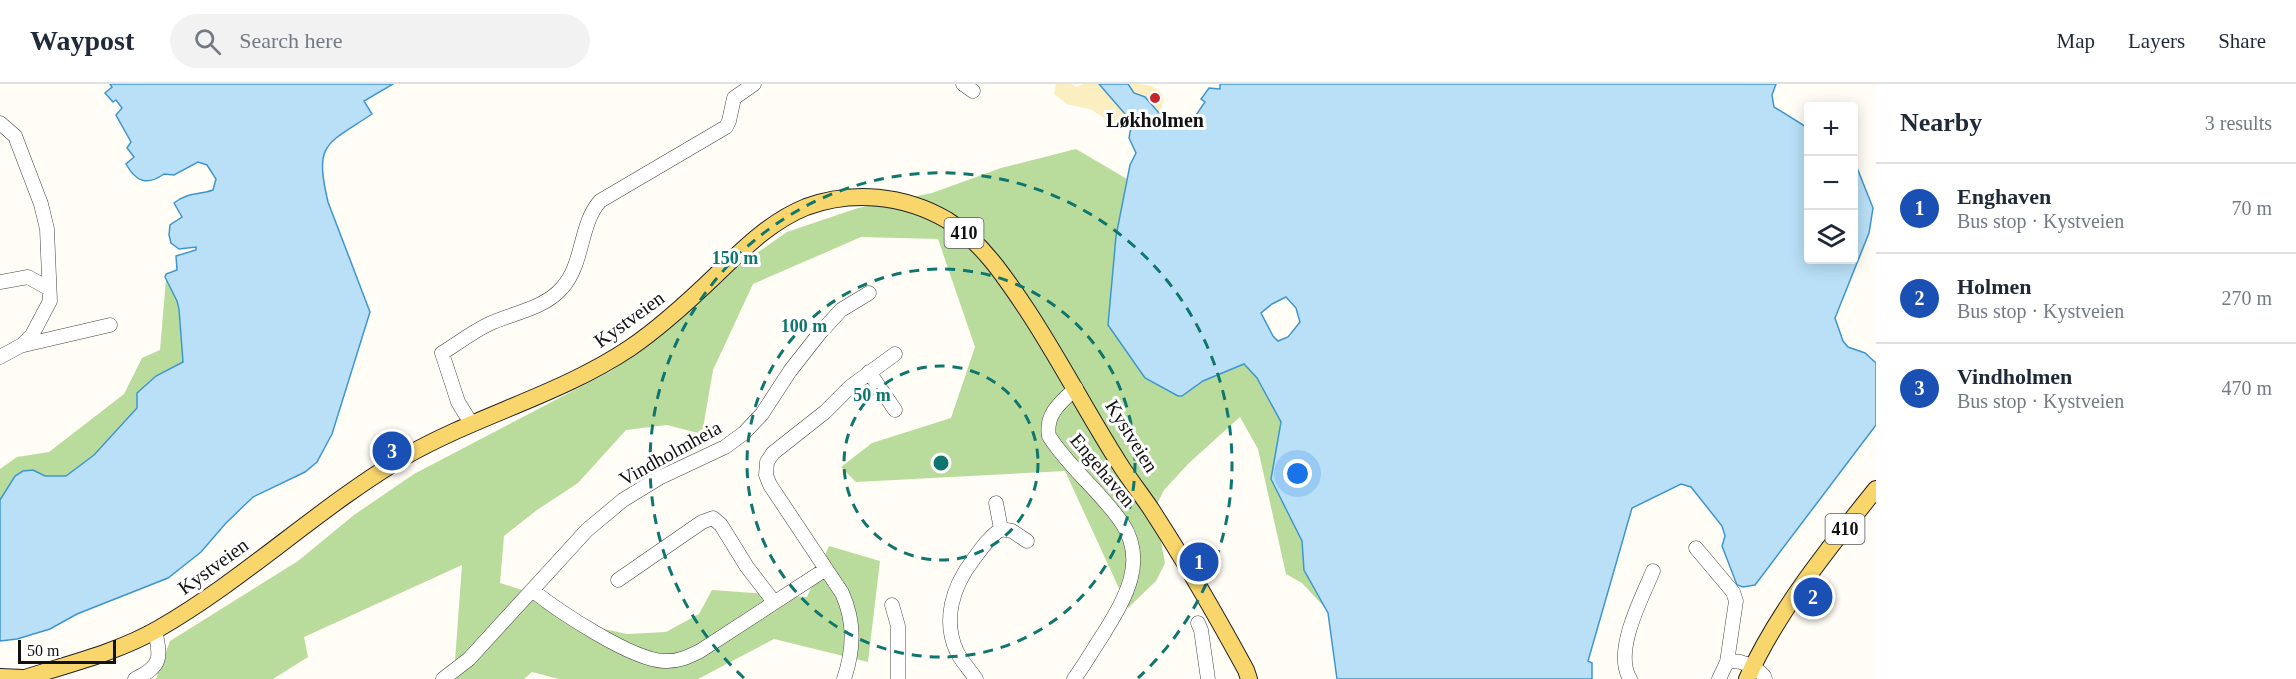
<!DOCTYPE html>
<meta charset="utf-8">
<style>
:root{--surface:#fff;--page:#f2f2f3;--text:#1f2937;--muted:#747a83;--line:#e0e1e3;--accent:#2563eb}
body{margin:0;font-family:Georgia,serif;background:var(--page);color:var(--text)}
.controls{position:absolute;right:18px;top:18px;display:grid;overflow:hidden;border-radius:6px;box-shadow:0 3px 15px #0003}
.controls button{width:54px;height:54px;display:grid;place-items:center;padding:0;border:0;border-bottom:2px solid var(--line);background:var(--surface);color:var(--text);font:30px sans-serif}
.scale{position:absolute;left:18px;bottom:15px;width:98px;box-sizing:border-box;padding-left:6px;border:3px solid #111;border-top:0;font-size:16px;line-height:21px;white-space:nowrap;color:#111;-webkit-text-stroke:4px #fff;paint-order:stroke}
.you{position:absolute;left:1298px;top:390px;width:21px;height:21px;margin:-15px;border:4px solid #fff;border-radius:50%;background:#1a73e8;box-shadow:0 0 0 9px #1a73e833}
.badge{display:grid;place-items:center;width:39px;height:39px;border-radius:50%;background:var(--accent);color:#fff;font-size:20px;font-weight:700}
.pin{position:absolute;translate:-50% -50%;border:3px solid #fff;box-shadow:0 2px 6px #0006}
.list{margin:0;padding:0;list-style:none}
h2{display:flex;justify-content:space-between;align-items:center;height:78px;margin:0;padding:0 24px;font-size:26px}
h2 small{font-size:20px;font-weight:400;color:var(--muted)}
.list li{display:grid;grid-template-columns:39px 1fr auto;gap:18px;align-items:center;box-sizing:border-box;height:90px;padding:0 24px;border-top:2px solid var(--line)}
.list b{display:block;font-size:22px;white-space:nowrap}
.list p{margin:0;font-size:20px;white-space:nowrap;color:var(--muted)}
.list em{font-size:20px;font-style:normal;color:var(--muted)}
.icon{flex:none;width:33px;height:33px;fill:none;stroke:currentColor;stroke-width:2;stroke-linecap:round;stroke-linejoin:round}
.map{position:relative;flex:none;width:1876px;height:595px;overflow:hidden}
header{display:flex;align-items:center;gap:36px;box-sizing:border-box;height:84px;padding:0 30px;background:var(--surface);border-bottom:2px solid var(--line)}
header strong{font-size:28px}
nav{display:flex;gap:33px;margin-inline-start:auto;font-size:21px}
.search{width:420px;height:54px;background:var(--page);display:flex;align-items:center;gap:15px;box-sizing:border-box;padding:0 21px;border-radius:33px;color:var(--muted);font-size:22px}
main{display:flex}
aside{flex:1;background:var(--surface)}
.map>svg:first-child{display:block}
.forest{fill:#b9dc9c}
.sand{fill:#fbeec1}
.water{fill:#b9e0f7;stroke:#3f96cf;stroke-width:1.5;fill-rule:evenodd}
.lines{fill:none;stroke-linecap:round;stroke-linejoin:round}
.minor-casing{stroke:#444;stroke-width:15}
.major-casing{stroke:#222;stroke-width:18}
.minor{stroke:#fff;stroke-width:14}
.major{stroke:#f9d66b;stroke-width:16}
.ring{fill:none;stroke:#0f766e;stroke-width:3;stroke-dasharray:10 8}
.poi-dot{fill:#c4262e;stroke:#fff;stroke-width:2}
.labels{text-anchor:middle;stroke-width:6;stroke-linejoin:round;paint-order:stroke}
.shield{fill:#fff;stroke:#585858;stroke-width:1.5}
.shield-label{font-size:18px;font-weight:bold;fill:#111}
.poi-label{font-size:20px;font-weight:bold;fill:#111;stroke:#fff}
.street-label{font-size:20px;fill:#111;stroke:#fff}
.centre{fill:#0f766e;stroke:#fff;stroke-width:3}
.ring-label{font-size:18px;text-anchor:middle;font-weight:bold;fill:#0f766e;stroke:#fff;stroke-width:6;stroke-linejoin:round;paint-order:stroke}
</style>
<header>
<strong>Waypost</strong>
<div class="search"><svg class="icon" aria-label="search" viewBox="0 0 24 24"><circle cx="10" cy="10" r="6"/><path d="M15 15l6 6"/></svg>Search here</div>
<nav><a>Map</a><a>Layers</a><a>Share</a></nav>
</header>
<main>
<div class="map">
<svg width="1876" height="595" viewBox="0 0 1876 595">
<rect width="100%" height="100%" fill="#fffdf5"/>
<path class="forest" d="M 1076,65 L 1127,95 L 1116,152 L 1108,241 L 1182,312 L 1203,297 L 1244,280 L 1257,294 L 1281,338 L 1271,395 L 1302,457 L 1304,486 L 1326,525 L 1302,499 L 1286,490 L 1258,365 L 1240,333 L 1189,379 L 1164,406 L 1155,424 L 1165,479 L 1156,497 L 1128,524 L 1065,387 L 856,398 L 841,383 L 872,359 L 951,334 L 975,263 L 938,155 L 861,153 L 753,200 L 713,286 L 702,350 L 667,341 L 626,346 L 578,399 L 537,426 L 504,452 L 500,499 L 553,516 L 581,540 L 627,550 L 666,548 L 699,530 L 712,506 L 807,513 L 829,462 L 880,477 L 868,578 L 774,555 L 698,595 L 559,595 L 532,588 L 524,595 L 435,595 L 455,577 L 462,481 L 304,553 L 308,573 L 273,595 L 156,595 L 170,557 L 298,477 L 354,431 L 414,390 L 611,287 L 672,242 L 727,190 L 787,148 L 858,124 L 932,109 L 1001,84 Z
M 166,195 L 177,217 L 179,225 L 183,278 L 156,292 L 137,324 L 94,371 L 66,392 L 45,392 L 33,386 L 15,392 L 0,416 L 0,385 L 17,373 L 49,368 L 124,310 L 142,274 L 160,266 Z"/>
<path class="sand" d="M 1056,0 L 1071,0 L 1076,3 L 1083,0 L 1099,0 L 1132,38 L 1121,45 L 1092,26 L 1067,20 L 1054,10 Z
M 1128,0 C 1143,0 1160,0 1164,16 L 1159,29 L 1145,13 L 1134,9 Z"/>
<path class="water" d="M 110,0 L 393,0 L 364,17 L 372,30 C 326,61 314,58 328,118 L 370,228 L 332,350 L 317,378 L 305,388 L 253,413 L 226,439 L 201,468 L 168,494 L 77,530 L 50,545 L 17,555 L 0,557 L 0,416 L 15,392 L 23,387 L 33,386 L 45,392 L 66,392 L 94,371 L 137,324 L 137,309 L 156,292 L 183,278 L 179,225 L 177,217 L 165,193 L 166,190 L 177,186 L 176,172 L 196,166 L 196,163 L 179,165 L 171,159 L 169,151 L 170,141 L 182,133 L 174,119 C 188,108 199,111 213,106 L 216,95 L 207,81 L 198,78 L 174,91 L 164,90 C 147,102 136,98 126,80 L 134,73 L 127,64 L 131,58 L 116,31 L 122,24 L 116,16 L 113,18 L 105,9 L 112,3 Z
M 1099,0 L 1128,0 L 1134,9 L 1145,13 L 1159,29 L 1179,41 L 1192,37 L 1205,18 L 1201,15 L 1209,4 L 1220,5 L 1220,0 L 1776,0 L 1772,11 L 1774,23 L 1808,44 L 1808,176 L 1854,176 L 1854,76 L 1873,124 L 1869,149 L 1835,234 L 1843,257 L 1848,263 L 1865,269 L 1876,279 L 1876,341 L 1755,501 L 1743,503 L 1737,501 L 1722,462 L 1725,452 L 1722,442 L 1691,403 L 1681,400 L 1632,424 L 1588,577 L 1592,579 L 1592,595 L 1337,595 L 1328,529 L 1304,486 L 1302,457 L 1271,395 L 1281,338 L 1257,294 L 1244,280 L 1203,297 L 1182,312 L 1178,312 L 1145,294 L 1108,241 L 1116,152 L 1130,81 L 1136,69 L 1129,54 L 1132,38 ZM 1286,213 L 1296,224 L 1300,238 L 1288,253 L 1278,257 L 1273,252 L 1261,229 L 1272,220 Z"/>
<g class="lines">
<defs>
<path id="minor" d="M 963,0 L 973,7
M 0,39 L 15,52 L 41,120 L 47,145 L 50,217 L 32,251 L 22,261 L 0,273
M 0,198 L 28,193 L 48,204
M 24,261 L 110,241
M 869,288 L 895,326
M 471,339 L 458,318 L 442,269 C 457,260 472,248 489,240 C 512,229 544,225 562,204 C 584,180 579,141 600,117 L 726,43 L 729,37 L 734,14 L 754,0
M 996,419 L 1001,445
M 1696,464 L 1733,508 L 1736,517 L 1727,578
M 618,496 L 702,438 L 713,434 L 721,441 L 747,483 L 774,518
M 532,506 C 558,527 632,576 664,577 C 677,578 688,573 700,567 L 826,485
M 892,521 L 898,542 L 898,595
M 1198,539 L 1201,546 L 1208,595
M 135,595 C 162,582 161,574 155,546
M 443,595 L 469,575 L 587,446 L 623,416 L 659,394 L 725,363 L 744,349 L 762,330 L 790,287 L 819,250 L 841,226 L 869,209
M 844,595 C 854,565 855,538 842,509 L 770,401 L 766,391 L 767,378 L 773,369 L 825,328 L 850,303 L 895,270
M 976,595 C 970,586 962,578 957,568 C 942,536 953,502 973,476 C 981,465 989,453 1001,445 L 1012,447 L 1027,457
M 1074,595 C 1085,580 1094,564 1104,549 C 1124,516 1148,478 1122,439 C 1101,408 1069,384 1049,352 C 1045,330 1061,318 1076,304
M 1630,595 C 1613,567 1642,514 1653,487
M 1719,595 L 1727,578 C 1740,575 1755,582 1764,592 L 1765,595"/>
<path id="major" d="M 0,593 L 23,594
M 22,595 C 68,580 116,569 158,545 C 245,495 318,424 404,373 C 477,331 560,311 630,264 C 661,243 689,217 716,191 C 743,165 771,137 806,123 C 852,106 904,111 947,136 C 981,157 1005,193 1027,226 C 1060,276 1087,329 1119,379 C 1129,395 1141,410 1151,425 C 1185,477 1216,531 1246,586 L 1249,595
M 1747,595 C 1777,528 1830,462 1876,405"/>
</defs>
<use href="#minor" class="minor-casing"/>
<use href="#major" class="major-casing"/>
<use href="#minor" class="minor"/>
<use href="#major" class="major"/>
</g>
<g class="ring">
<circle cx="941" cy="379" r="97"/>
<circle cx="941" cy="379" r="194"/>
<path d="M744 594A291 291 0 1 1 1138 594"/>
</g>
<circle class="poi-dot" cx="1155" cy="14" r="6"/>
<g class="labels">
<g class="shield">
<rect x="944.5" y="134" width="39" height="30" rx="4.5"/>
<rect x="1825.5" y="430" width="39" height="30" rx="4.5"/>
</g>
<g class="shield-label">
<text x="964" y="155">410</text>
<text x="1845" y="451">410</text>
</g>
<g class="poi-label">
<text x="1155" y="43">Løkholmen</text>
</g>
<g class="street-label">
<text transform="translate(629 235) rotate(-36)" y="7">Kystveien</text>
<text transform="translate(1132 352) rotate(58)" y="7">Kystveien</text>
<text transform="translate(670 369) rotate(-29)" y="7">Vindholmheia</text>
<text transform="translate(1103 386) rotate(50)" y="7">Engehaven</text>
<text transform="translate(213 482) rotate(-36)" y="7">Kystveien</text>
</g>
</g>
<circle cx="941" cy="379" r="9" class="centre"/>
<g class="ring-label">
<text x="735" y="180">150 m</text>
<text x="804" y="248">100 m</text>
<text x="872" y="317">50 m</text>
</g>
</svg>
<div class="controls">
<button>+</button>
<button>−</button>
<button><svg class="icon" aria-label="layers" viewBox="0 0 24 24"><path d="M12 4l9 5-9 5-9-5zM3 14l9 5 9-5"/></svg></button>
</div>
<div class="scale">50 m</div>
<div class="you"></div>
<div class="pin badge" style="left:1199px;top:478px;background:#1a4fb4">1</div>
<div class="pin badge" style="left:1813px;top:513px;background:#1a4fb4">2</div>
<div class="pin badge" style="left:392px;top:367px;background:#1a4fb4">3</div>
</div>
<aside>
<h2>Nearby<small>3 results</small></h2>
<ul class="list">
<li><span class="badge" style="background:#1a4fb4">1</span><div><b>Enghaven</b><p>Bus stop · Kystveien</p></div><em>70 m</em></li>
<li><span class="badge" style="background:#1a4fb4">2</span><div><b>Holmen</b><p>Bus stop · Kystveien</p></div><em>270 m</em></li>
<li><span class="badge" style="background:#1a4fb4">3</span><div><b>Vindholmen</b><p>Bus stop · Kystveien</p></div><em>470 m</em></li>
</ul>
</aside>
</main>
